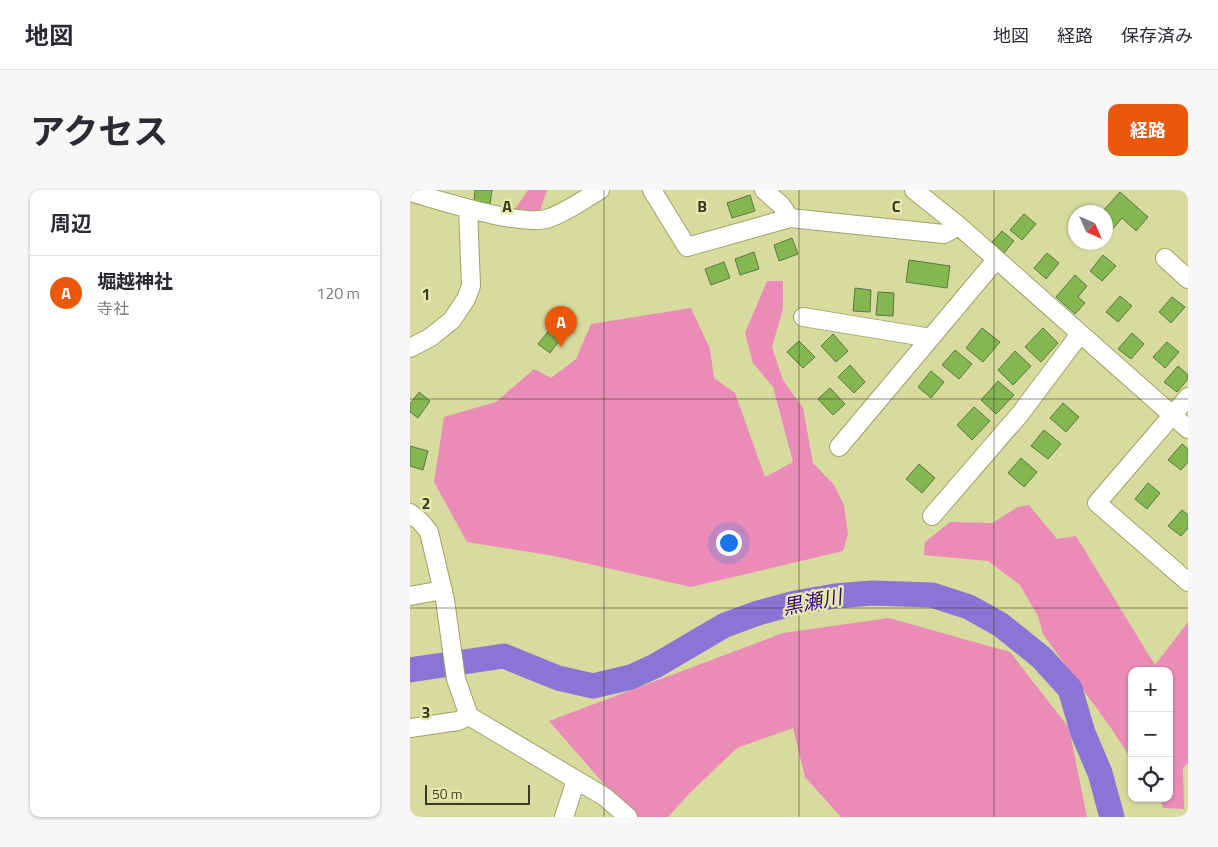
<!DOCTYPE html>
<html lang="ja">
<meta charset="utf-8">
<style>
:root{--surface:#fff;--page:#f7f7f7;--text:#2b2b33;--muted:#7c7c81;--line:#e1e1e2;--accent:#ea580c}
body{margin:0;font-family:"Titillium Web","Noto Sans JP",sans-serif;background:var(--page);color:var(--text)}
.controls{position:absolute;right:15px;bottom:15px;display:grid;overflow:hidden;border-radius:10px;box-shadow:0 1px 4px #0004}
.controls button{width:45px;height:45px;display:grid;place-items:center;padding:0;border:0;border-bottom:1px solid var(--line);background:var(--surface);color:var(--text);font:25px sans-serif}
.compass{position:absolute;left:658px;top:15px;width:45px;height:45px;border-radius:50%;background:var(--surface);box-shadow:0 1px 4px #0004;rotate:135deg}
.scale{position:absolute;left:15px;bottom:12px;width:105px;box-sizing:border-box;padding-left:5px;border:2px solid #393a21;border-top:0;font-size:14px;line-height:18px;white-space:nowrap;color:#393a21;-webkit-text-stroke:4px #e5e9ab;paint-order:stroke}
.you{position:absolute;left:318px;top:352px;width:18px;height:18px;margin:-12px;border:4px solid #fff;border-radius:50%;background:#1a73e8;box-shadow:0 0 0 8px #1a73e833}
.badge{display:grid;place-items:center;width:32px;height:32px;border-radius:50%;background:var(--accent);color:#fff;font-size:16px;font-weight:700}
.pin{position:absolute;translate:-50% -41px;filter:drop-shadow(0 1px 2px #0008)}
.pin::after{content:'';position:absolute;top:26px;width:18px;height:15px;background:inherit;clip-path:polygon(0 0,100% 0,50% 100%)}
.list{margin:0;padding:0;list-style:none}
h2{display:flex;justify-content:space-between;align-items:center;height:65px;margin:0;padding:0 20px;font-size:21px}
h2 small{font-size:16px;font-weight:400;color:var(--muted)}
.list li{display:grid;grid-template-columns:32px 1fr auto;gap:15px;align-items:center;box-sizing:border-box;height:75px;padding:0 20px;border-top:1px solid var(--line)}
.list b{display:block;font-size:19px;white-space:nowrap}
.list p{margin:0;font-size:16px;white-space:nowrap;color:var(--muted)}
.list em{font-size:16px;font-style:normal;color:var(--muted)}
.icon{flex:none;width:28px;height:28px;fill:none;stroke:currentColor;stroke-width:2;stroke-linecap:round;stroke-linejoin:round}
.map{position:relative;flex:none;width:778px;height:627px;overflow:hidden;border-radius:10px}
header{display:flex;align-items:center;gap:30px;box-sizing:border-box;height:70px;padding:0 25px;background:var(--surface);border-bottom:1px solid var(--line)}
header strong{font-size:24px}
nav{display:flex;gap:28px;margin-inline-start:auto;font-size:18px}
.intro{display:flex;align-items:center;justify-content:space-between;box-sizing:border-box;height:120px;padding:0 30px}
h1{margin:0;font-size:35px}
.button{padding:12px 22px;border-radius:10px;background:var(--accent);color:#fff;font-size:18px;font-weight:700}
main{display:flex;gap:30px;padding:0 30px}
aside{flex:1;background:var(--surface);border-radius:10px;box-shadow:0 1px 4px #0004}
.map>svg:first-child{display:block}
.green{fill:#ea8bb8}
.lines{fill:none;stroke-linecap:round;stroke-linejoin:round}
.river{stroke:#8875d5;stroke-width:25}
.building{fill:#85b751;stroke:#5c7644}
.minor-casing{stroke:#9fa267;stroke-width:20}
.minor{stroke:#fff;stroke-width:18}
.grid{fill:none;stroke:#393a21;stroke-width:1;stroke-opacity:0.55}
.labels{text-anchor:middle;stroke-width:5;stroke-linejoin:round;paint-order:stroke}
.water-label{font-size:20px;font-style:italic;fill:#3a0882;stroke:#e5e9ab}
.grid-label{font-size:16px;text-anchor:middle;font-weight:bold;fill:#393a21;stroke:#e5e9ab;stroke-width:5;stroke-linejoin:round;paint-order:stroke}
</style>
<header>
<strong>地図</strong>
<nav><a>地図</a><a>経路</a><a>保存済み</a></nav>
</header>
<div class="intro"><h1>アクセス</h1><a class="button">経路</a></div>
<main>
<aside>
<h2>周辺<small></small></h2>
<ul class="list">
<li><span class="badge">A</span><div><b>堀越神社</b><p>寺社</p></div><em>120 m</em></li>
</ul>
</aside>
<div class="map">
<svg width="778" height="627" viewBox="0 0 778 627">
<rect width="100%" height="100%" fill="#d8db9e"/>
<path class="green" d="M 118,0 L 137,0 L 130,21 L 105,19 Z
M 357,91 L 373,91 L 373,119 L 362,157 L 373,190 L 393,218 L 403,273 L 424,295 L 434,315 L 438,344 L 433,361 L 281,397 L 144,366 L 57,352 L 24,292 L 34,227 L 86,212 L 124,179 L 141,188 L 166,169 L 181,134 L 281,118 L 300,159 L 304,188 L 325,203 L 355,287 L 383,272 L 363,197 L 343,173 L 335,143 Z
M 619,315 L 647,349 L 666,346 L 745,475 L 778,432 L 778,573 L 773,578 L 774,619 L 753,618 L 750,608 L 759,608 L 759,481 L 722,481 L 722,570 L 701,538 L 633,444 L 628,426 L 610,395 L 578,371 L 514,365 L 515,352 L 540,332 L 582,333 L 608,317 Z
M 479,428 L 600,462 L 659,538 L 677,627 L 431,627 L 395,587 L 383,538 L 327,558 L 280,603 L 258,627 L 223,627 L 139,531 L 373,443 Z"/>
<g class="lines">
<path class="river" d="M 0,480 L 94,466 L 148,488 L 183,496 L 221,487 L 245,476 L 315,435 L 348,423 L 385,413 L 425,406 L 462,403 L 522,405 L 559,417 L 591,435 L 632,468 L 660,499 L 673,543 L 690,583 L 702,627"/>
</g>
<path class="building" d="M 65,0 L 82,0 L 80,14 L 64,11 Z
M 710,2 L 738,27 L 726,41 L 712,28 L 701,41 L 696,36 L 696,22 L 692,22 Z
M 340,5 L 345,21 L 322,28 L 317,13 Z
M 614,24 L 626,34 L 612,50 L 600,40 Z
M 592,41 L 604,51 L 594,63 L 582,52 Z
M 382,48 L 388,64 L 369,71 L 364,55 Z
M 344,62 L 349,79 L 330,85 L 325,69 Z
M 637,63 L 649,73 L 636,89 L 624,78 Z
M 693,65 L 706,76 L 692,91 L 680,81 Z
M 499,70 L 540,76 L 537,98 L 496,92 Z
M 314,72 L 320,88 L 301,95 L 295,79 Z
M 665,85 L 677,96 L 668,107 L 675,113 L 665,124 L 646,107 Z
M 445,98 L 461,100 L 460,122 L 443,121 Z
M 468,102 L 484,103 L 483,126 L 466,125 Z
M 710,106 L 722,116 L 708,132 L 696,122 Z
M 762,107 L 775,117 L 761,133 L 749,122 Z
M 141,138 L 152,147 L 140,163 L 128,154 Z
M 572,138 L 590,152 L 573,172 L 556,158 Z
M 633,138 L 648,153 L 631,172 L 615,157 Z
M 722,143 L 734,154 L 721,169 L 708,159 Z
M 423,144 L 438,161 L 426,172 L 411,156 Z
M 389,151 L 405,167 L 393,178 L 377,162 Z
M 757,152 L 769,162 L 755,178 L 743,167 Z
M 545,160 L 562,174 L 549,189 L 532,175 Z
M 605,161 L 621,176 L 603,195 L 588,180 Z
M 440,175 L 455,192 L 444,203 L 428,187 Z
M 768,176 L 778,185 L 778,189 L 767,202 L 754,192 Z
M 521,181 L 534,192 L 521,208 L 508,197 Z
M 588,191 L 604,205 L 586,224 L 571,210 Z
M 420,198 L 435,214 L 423,225 L 408,209 Z
M 9,202 L 20,211 L 8,228 L 0,222 L 0,214 Z
M 653,213 L 669,227 L 656,242 L 640,228 Z
M 564,217 L 580,231 L 562,250 L 547,235 Z
M 634,240 L 651,254 L 638,269 L 621,256 Z
M 772,254 L 778,259 L 778,272 L 771,280 L 758,270 Z
M 0,256 L 18,261 L 13,280 L 0,276 Z
M 611,268 L 627,282 L 614,297 L 598,283 Z
M 509,274 L 525,288 L 512,303 L 496,289 Z
M 738,293 L 750,303 L 737,319 L 725,309 Z
M 772,320 L 778,325 L 778,338 L 771,346 L 758,336 Z"/>
<g class="lines">
<defs>
<path id="minor" d="M 242,0 L 277,57 L 380,28 L 534,44 L 549,36
M 354,0 L 371,15 L 380,28
M 504,0 L 549,36 L 778,239
M 0,2 C 29,10 113,38 139,28 C 157,22 174,9 190,0
M 755,68 L 778,89
M 393,127 L 515,147 L 519,150
M 0,158 L 21,147 L 42,130 L 56,109 L 61,96 L 58,19
M 778,207 L 687,313 L 778,392
M 429,257 L 586,70
M 0,323 L 11,332 L 19,342 L 35,410 L 46,489 L 59,526 L 195,607 L 218,627
M 522,326 L 610,224 L 670,144
M 0,406 L 33,400
M 0,538 L 48,531 L 59,526
M 154,627 L 166,590"/>
</defs>
<use href="#minor" class="minor-casing"/>
<use href="#minor" class="minor"/>
</g>
<path class="grid" d="M 194,0 L 194,627M 389,0 L 389,627M 584,0 L 584,627M 0,209 L 778,209M 0,418 L 778,418"/>
<g class="labels">
<g class="water-label">
<text transform="translate(402 412) rotate(-11)" y="7">黒瀬川</text>
</g>
</g>
<g class="grid-label">
<text x="97" y="22">A</text>
<text x="292" y="22">B</text>
<text x="486" y="22">C</text>
<text x="16" y="110">1</text>
<text x="16" y="319">2</text>
<text x="16" y="528">3</text>
</g>
</svg>
<div class="controls">
<button>+</button>
<button>−</button>
<button><svg class="icon" aria-label="locate" viewBox="0 0 24 24"><circle cx="12" cy="12" r="6"/><path d="M12 2v4M12 18v4M2 12h4M18 12h4"/></svg></button>
</div>
<svg class="compass" viewBox="-18 -18 36 36"><path d="M0-13l5 13h-10z" fill="#e53935"/><path d="M0 13l5-13h-10z" fill="#7c7c81"/></svg>
<div class="scale">50 m</div>
<div class="you"></div>
<div class="pin badge" style="left:151px;top:157px">A</div>
</div>
</main>
